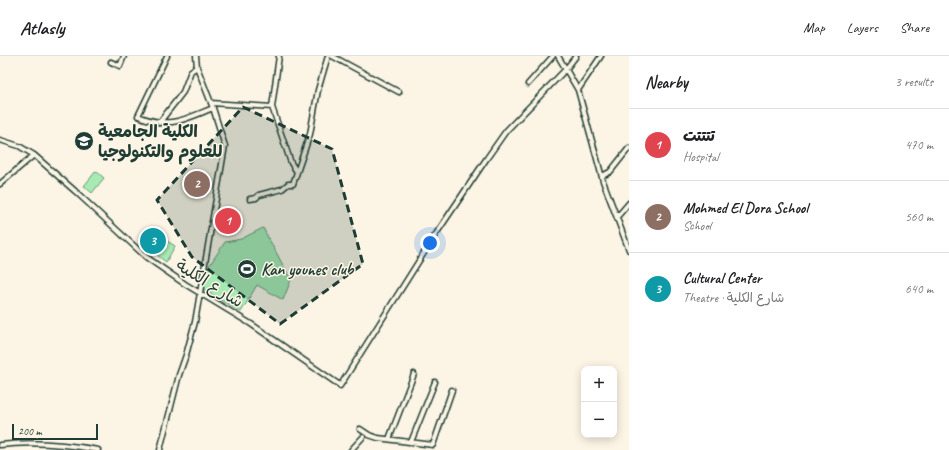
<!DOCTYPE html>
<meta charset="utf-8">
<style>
:root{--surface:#fff;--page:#f2f2f2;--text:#202124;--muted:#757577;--line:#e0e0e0;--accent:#1f3d34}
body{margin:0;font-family:Caveat,"Playpen Sans Arabic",sans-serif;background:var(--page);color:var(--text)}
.controls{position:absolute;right:12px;bottom:12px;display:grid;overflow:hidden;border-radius:8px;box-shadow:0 2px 10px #0003}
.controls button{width:36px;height:36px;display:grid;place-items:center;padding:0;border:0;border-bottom:1px solid var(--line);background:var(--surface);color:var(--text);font:20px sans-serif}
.scale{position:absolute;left:12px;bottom:10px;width:86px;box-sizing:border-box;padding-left:4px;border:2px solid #1f3d34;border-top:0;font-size:11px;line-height:14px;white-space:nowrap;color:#1f3d34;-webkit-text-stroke:3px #fcf5e5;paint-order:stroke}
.you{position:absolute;left:430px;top:187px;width:14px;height:14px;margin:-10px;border:3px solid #fff;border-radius:50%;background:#1a73e8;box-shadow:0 0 0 6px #1a73e833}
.badge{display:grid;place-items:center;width:26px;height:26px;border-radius:50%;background:var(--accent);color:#fff;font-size:13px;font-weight:700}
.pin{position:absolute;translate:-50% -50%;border:2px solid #fff;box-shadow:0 1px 4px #0006}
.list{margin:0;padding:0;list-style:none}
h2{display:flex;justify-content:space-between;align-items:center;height:52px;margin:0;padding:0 16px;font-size:17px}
h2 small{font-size:13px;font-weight:400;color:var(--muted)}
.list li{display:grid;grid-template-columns:26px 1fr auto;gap:12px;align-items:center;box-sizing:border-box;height:72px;padding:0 16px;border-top:1px solid var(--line)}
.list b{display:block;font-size:15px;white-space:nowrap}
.list p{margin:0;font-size:13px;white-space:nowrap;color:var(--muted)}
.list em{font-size:13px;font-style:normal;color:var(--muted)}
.map{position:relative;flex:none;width:629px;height:394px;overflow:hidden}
header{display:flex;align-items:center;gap:24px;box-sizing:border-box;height:56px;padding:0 20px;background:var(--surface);border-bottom:1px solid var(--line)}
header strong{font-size:19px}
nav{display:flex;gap:22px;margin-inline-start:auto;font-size:14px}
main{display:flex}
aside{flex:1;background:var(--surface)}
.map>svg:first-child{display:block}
.green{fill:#a8eab4;stroke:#649474}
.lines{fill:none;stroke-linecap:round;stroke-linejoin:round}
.minor-casing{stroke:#1f3d34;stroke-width:7}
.minor{stroke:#fcf5e5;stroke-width:4}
.marked{fill:#1f3d34;fill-opacity:0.2;stroke:#1f3d34;stroke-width:3;stroke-dasharray:8 5;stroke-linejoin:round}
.labels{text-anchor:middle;stroke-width:3;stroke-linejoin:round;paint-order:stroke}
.poi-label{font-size:17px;font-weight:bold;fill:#1f3d34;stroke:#fcf5e5;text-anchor:start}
.street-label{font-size:17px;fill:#1f3d34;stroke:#fcf5e5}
</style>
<header>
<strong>Atlasly</strong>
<nav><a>Map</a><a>Layers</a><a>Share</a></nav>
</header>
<main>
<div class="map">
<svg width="629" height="394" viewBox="0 0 629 394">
<rect width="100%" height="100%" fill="#fcf5e5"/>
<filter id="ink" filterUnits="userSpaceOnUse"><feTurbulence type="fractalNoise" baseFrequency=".025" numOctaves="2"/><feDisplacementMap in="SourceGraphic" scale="8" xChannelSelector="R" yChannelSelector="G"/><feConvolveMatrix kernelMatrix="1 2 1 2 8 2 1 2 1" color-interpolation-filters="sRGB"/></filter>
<g filter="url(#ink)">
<path class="green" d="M 96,115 L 104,122 L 92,137 L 84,130 Z
M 207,126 L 212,129 L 207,139 L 202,136 Z
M 263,172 L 291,224 L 283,244 L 257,229 L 241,256 L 202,233 L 201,226 L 208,214 L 207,213 L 225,186 L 241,183 Z
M 163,185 L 167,185 L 175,190 L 166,206 L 153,196 Z"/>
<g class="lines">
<defs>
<path id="minor" d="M 167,0 L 138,60 C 170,73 183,64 213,52
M 279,0 L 272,51 L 291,107 L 297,116
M 332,0 L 399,36
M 558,0 L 578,34 L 603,125 L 629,194
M 111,6 L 120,10 L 124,0
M 528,28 L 553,0
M 578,34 L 601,0
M 211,47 L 272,51
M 159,67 L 183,36 L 191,15 L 197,11
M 0,84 L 19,90 L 34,99 L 75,135 L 146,201 L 185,228 L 251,268 L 338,328
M 602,120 L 610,116 L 629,92
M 0,128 L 34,99
M 250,143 L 256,142 L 259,139 L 282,133 L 288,128 L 293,128 L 310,78 L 318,34 L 328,0
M 617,161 L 629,147
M 340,330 L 434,181 L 487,102 L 506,75 L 566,13 L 576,0
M 360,373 L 369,379 L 378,382 L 433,389 L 452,334
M 389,383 L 414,318
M 411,386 L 435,326
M 0,389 C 33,385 66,388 98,394
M 160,394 L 179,319 L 186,299 L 195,266 L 225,90 L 213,52 L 197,11 L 196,0
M 351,394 L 363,381"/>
</defs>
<use href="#minor" class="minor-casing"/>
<use href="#minor" class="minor"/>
</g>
</g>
<path class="marked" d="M 243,51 L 332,93 L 363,208 L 280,268 L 192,201 L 157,144 Z"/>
<defs>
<symbol id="university-disc" viewBox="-11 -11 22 22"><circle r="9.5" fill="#1f3d34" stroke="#fcf5e5"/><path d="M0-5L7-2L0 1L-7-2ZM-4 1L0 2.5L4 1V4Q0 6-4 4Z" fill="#fff"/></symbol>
<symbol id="stadium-disc" viewBox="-11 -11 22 22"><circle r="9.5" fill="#1f3d34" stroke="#fcf5e5"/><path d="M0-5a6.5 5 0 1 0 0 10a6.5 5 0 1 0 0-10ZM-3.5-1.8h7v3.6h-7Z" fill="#fff"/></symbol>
</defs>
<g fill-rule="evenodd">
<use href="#university-disc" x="73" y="74" width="22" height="22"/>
<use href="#stadium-disc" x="236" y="202" width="22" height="22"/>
</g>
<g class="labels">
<g class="poi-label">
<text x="98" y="81">الكلية الجامعية<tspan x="98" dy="20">للعلوم والتكنولوجيا</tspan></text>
<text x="261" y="219">Kan younes club</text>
</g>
<g class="street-label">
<text transform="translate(210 227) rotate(32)" y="6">شارع الكلية</text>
</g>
</g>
</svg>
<div class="controls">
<button>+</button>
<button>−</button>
</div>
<div class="scale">200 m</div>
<div class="you"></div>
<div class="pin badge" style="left:228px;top:165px;background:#e0444e">1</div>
<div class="pin badge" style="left:197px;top:128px;background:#8d6e63">2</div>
<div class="pin badge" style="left:153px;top:185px;background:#0f9aa8">3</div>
</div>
<aside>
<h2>Nearby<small>3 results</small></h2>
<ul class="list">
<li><span class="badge" style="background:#e0444e">1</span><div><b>تتتتت</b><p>Hospital</p></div><em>470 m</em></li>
<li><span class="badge" style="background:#8d6e63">2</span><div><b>Mohmed El Dora School</b><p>School</p></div><em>560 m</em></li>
<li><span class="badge" style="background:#0f9aa8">3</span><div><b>Cultural Center</b><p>Theatre · شارع الكلية</p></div><em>640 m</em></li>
</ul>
</aside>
</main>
